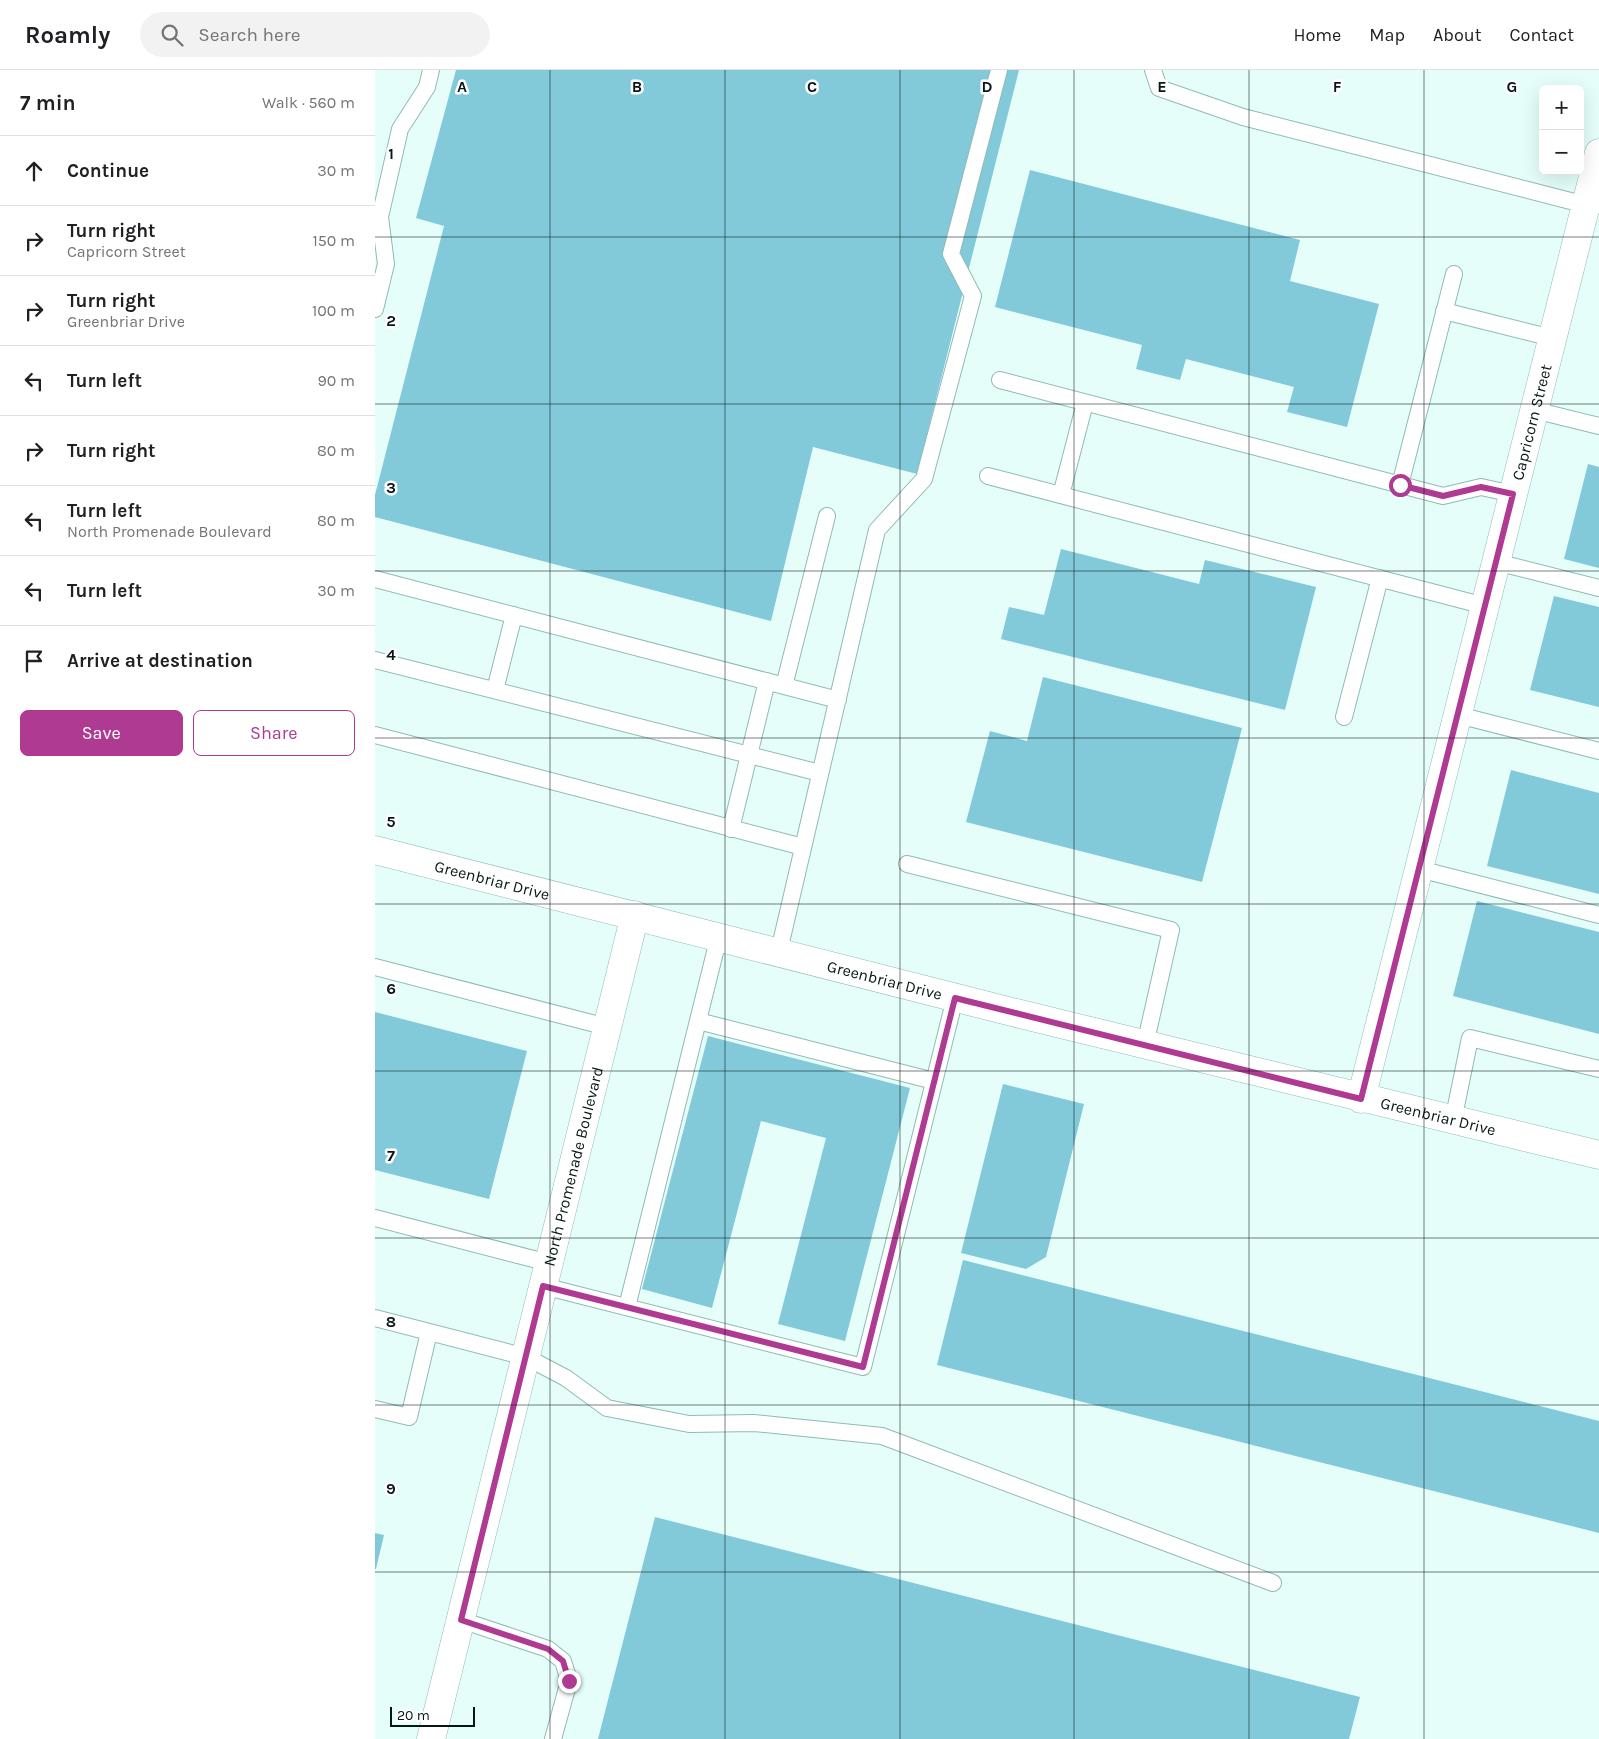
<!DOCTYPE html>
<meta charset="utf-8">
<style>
:root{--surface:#fff;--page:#f2f2f2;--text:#202124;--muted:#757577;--line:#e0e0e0;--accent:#af3a92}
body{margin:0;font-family:Karla,sans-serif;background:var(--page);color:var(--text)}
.controls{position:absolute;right:15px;top:15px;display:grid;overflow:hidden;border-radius:8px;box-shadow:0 5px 20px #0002}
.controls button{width:45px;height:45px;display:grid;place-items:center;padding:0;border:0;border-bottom:1px solid var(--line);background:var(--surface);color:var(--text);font:25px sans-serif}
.scale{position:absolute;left:15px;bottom:12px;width:85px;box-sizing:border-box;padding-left:5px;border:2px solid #071715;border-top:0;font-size:14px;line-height:18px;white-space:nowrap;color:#071715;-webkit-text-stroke:4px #fff;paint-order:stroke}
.stop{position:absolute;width:15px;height:15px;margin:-11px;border:4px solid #af3a92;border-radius:50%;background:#fff}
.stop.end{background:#af3a92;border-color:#fff;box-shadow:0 1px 5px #0008}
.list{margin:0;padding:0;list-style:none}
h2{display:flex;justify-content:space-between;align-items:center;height:65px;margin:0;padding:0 20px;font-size:21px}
h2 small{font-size:16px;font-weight:400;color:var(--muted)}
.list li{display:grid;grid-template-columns:32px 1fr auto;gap:15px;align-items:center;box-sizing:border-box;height:70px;padding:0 20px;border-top:1px solid var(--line)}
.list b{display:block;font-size:19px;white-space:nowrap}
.list p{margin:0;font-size:16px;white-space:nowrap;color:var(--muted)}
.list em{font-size:16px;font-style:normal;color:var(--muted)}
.actions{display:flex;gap:10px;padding:15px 20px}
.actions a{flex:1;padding:11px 0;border:1px solid var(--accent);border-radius:8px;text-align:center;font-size:18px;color:var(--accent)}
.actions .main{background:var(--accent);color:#fff}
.icon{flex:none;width:28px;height:28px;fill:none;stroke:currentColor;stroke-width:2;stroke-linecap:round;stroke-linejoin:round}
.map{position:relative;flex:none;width:1224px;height:1669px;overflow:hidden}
header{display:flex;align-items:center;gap:30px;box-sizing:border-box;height:70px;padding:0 25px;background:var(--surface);border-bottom:1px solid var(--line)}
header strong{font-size:24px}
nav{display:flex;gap:28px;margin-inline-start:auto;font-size:18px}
.search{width:350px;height:45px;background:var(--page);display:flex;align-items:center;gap:12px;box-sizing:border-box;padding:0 18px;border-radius:28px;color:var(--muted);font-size:19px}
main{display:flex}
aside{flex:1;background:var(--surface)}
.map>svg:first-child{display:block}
.building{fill:#82c9da}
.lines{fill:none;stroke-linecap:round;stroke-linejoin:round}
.lane-casing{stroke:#91bab4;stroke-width:18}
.street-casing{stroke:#91bab4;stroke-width:29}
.secondary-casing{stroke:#91bab4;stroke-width:29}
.lane{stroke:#fff;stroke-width:16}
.street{stroke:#fff;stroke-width:28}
.secondary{stroke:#fff;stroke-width:28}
.route{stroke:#af3a92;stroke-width:6}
.grid{fill:none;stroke:#071715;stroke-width:1;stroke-opacity:0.55}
.labels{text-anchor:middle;stroke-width:5;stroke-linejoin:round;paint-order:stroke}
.street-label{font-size:16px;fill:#071715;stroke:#fff}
.grid-label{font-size:16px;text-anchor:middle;font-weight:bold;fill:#071715;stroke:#fff;stroke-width:5;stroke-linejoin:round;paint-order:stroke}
</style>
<header>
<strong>Roamly</strong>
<div class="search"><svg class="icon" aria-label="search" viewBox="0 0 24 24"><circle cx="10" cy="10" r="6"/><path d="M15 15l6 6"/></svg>Search here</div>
<nav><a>Home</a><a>Map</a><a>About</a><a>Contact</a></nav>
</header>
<main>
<aside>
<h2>7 min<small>Walk · 560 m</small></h2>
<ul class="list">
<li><svg class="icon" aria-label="ahead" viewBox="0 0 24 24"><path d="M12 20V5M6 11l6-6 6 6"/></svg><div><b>Continue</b></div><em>30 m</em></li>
<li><svg class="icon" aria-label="right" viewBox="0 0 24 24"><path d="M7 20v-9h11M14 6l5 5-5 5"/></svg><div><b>Turn right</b><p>Capricorn Street</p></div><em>150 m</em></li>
<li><svg class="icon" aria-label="right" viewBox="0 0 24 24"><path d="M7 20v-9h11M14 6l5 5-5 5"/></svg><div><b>Turn right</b><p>Greenbriar Drive</p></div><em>100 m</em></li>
<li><svg class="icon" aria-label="left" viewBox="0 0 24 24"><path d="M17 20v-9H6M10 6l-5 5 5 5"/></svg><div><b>Turn left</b></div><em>90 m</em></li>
<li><svg class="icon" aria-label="right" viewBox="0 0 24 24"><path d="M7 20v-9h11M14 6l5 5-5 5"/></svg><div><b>Turn right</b></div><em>80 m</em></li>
<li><svg class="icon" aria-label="left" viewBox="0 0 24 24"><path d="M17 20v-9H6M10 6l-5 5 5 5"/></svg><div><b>Turn left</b><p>North Promenade Boulevard</p></div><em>80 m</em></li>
<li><svg class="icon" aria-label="left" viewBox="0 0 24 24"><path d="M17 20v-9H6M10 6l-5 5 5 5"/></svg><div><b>Turn left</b></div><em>30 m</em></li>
<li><svg class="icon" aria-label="arrive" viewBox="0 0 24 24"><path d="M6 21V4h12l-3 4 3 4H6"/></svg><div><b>Arrive at destination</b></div></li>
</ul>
<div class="actions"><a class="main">Save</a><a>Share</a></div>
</aside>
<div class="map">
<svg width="1224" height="1669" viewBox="0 0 1224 1669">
<rect width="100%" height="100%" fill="#e5fefa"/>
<path class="building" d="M 81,0 L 644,0 L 542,404 L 438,377 L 396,551 L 0,447 L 0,425 L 69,156 L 41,148 Z
M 655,100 L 925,170 L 915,211 L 1004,234 L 972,357 L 912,342 L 919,317 L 811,289 L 805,310 L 761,299 L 767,275 L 620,237 Z
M 1213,394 L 1224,397 L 1224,498 L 1189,489 Z
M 686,479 L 824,514 L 830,490 L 941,517 L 910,640 L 626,569 L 634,537 L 669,545 Z
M 1179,526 L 1224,537 L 1224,637 L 1155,620 Z
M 668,607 L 867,658 L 827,812 L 591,752 L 615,661 L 652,671 Z
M 1136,700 L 1224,723 L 1224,824 L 1112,796 Z
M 1102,831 L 1224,862 L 1224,964 L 1078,926 Z
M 0,942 L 152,981 L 114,1129 L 0,1100 Z
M 333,966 L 535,1018 L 470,1271 L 403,1254 L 451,1068 L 386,1051 L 337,1238 L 267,1219 Z
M 628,1014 L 709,1034 L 671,1187 L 651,1199 L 586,1183 Z
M 588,1190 L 1224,1351 L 1224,1463 L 562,1295 Z
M 280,1447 L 985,1627 L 974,1669 L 223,1669 Z
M 0,1463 L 9,1465 L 1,1499 L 0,1499 Z"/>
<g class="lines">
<defs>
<path id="lane" d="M 778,0 L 784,18 L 868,47 L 1219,137
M 0,239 L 11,194 L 5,147 L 25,59 L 52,17 L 56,0
M 1069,241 L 1177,268
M 625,310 L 1068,426 L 1106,417 L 1138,424
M 1159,340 L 1224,356
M 613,406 L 1110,536
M 1025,415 L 1079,204
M 686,425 L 710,333
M 1121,492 L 1224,518
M 0,509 L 463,630
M 0,590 L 445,703
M 409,616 L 452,446
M 120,620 L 139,545
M 1083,645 L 1224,681
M 969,647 L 1005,508
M 0,665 L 428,777
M 356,759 L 392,611
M 532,794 L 796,860 L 770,975
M 1044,799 L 1224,845
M 404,881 L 502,460 L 549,409 L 598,226 L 576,184 L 624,0
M 0,897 L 232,957
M 323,951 L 559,1011
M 1078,1051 L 1095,968 L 1224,999
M 0,1148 L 174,1193
M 168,1216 L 488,1297 L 580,928
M 252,1237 L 344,866
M 0,1248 L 151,1287 L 191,1308 L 232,1338 L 314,1354 L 379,1353 L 507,1366 L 898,1513
M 0,1339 L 34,1347 L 54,1262
M 86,1550 L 173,1579 L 188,1591 L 194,1611 L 178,1669"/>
<g id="street">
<path id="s1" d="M 986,1029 L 1224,83"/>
<path id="s2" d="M 56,1669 L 260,845"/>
</g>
<g id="secondary">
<path id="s3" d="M 0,780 L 637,942 L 1224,1085"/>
</g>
</defs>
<use href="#lane" class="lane-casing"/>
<use href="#street" class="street-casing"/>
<use href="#secondary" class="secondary-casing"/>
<use href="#lane" class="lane"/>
<use href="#street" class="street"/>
<use href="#secondary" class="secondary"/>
</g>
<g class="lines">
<path class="route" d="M 194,1611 L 188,1591 L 173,1579 L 86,1550 L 168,1216 L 488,1297 L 580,928 L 986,1029 L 1138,424 L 1106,417 L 1068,426 L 1025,415"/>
</g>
<path class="grid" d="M 175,0 L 175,1669M 350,0 L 350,1669M 525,0 L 525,1669M 699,0 L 699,1669M 874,0 L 874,1669M 1049,0 L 1049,1669M 0,167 L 1224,167M 0,334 L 1224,334M 0,501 L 1224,501M 0,668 L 1224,668M 0,834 L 1224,834M 0,1001 L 1224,1001M 0,1168 L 1224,1168M 0,1335 L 1224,1335M 0,1502 L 1224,1502"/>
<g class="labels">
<g class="street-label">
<text dy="6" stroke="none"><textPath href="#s1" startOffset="698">Capricorn Street</textPath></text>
<text dy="6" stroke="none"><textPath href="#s3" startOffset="121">Greenbriar Drive</textPath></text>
<text dy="6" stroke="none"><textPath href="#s3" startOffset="526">Greenbriar Drive</textPath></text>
<text dy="6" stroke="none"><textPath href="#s3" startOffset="1096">Greenbriar Drive</textPath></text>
<text dy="6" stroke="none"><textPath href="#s2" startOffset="590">North Promenade Boulevard</textPath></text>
</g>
</g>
<g class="grid-label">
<text x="87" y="22">A</text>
<text x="262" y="22">B</text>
<text x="437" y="22">C</text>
<text x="612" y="22">D</text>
<text x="787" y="22">E</text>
<text x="962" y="22">F</text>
<text x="1137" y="22">G</text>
<text x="16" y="89">1</text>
<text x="16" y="256">2</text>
<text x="16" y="423">3</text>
<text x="16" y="590">4</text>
<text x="16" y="757">5</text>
<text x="16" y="924">6</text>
<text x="16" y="1091">7</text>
<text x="16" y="1257">8</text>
<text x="16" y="1424">9</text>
</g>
</svg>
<div class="controls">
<button>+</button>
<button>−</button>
</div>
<div class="scale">20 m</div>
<div class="stop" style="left:1025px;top:415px"></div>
<div class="stop end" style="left:194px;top:1611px"></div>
</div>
</main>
